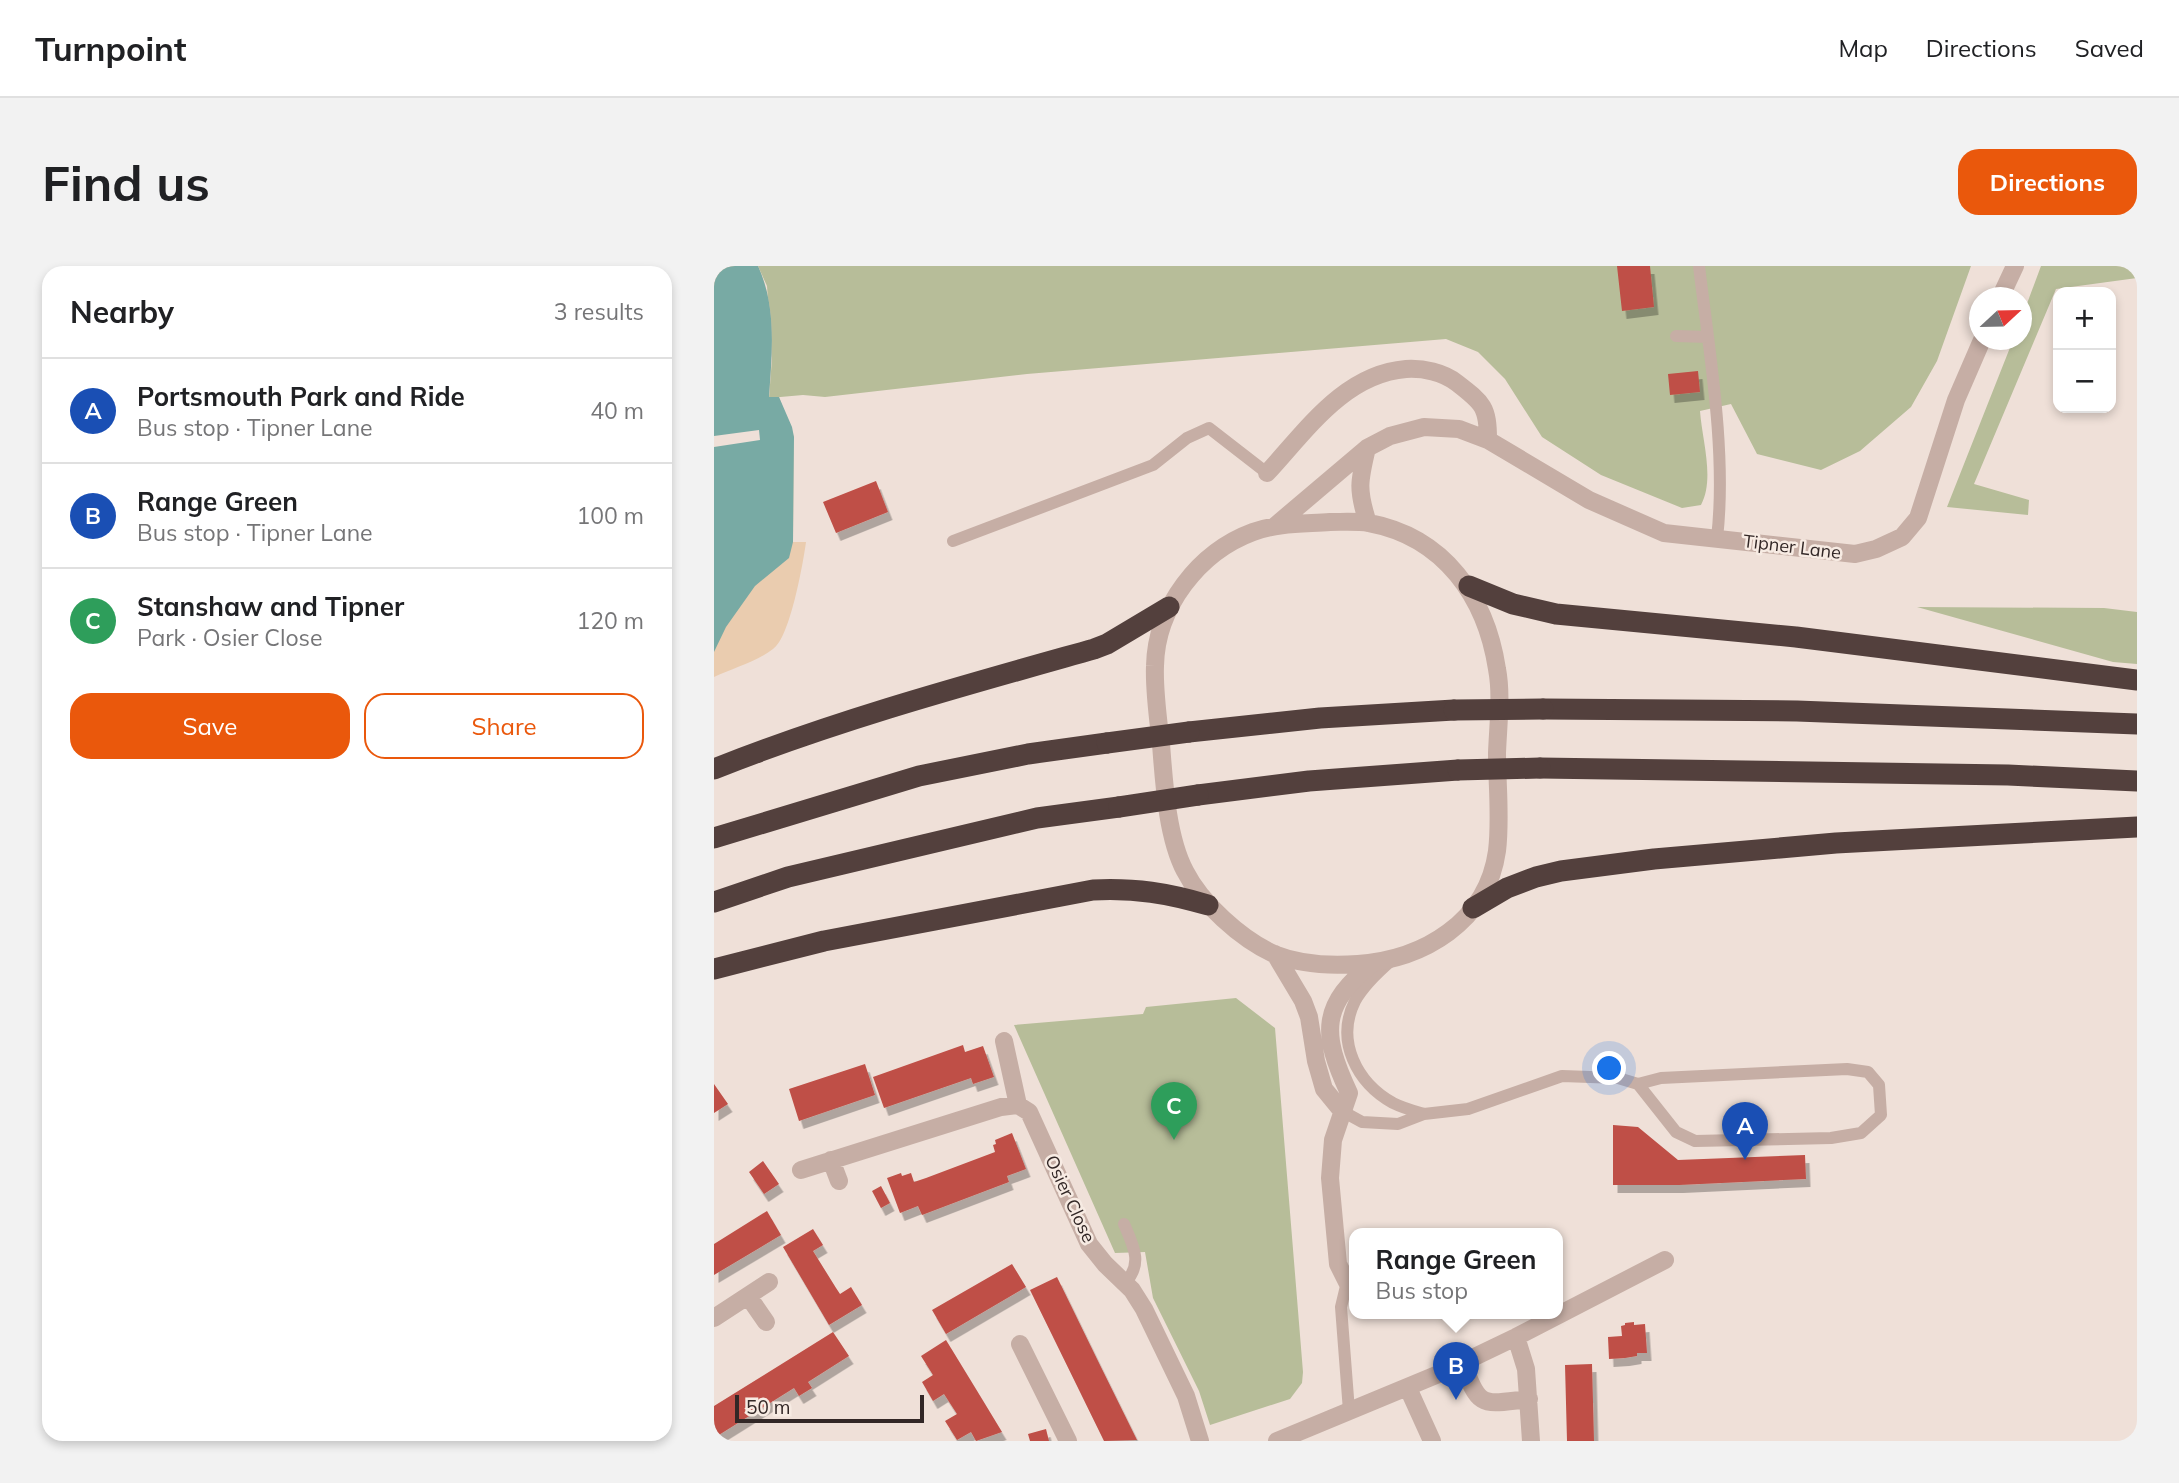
<!DOCTYPE html>
<meta charset="utf-8">
<style>
:root{--surface:#fff;--page:#f2f2f2;--text:#202124;--muted:#757577;--line:#e0e0e0;--accent:#ea580c}
body{margin:0;font-family:Mulish,sans-serif;background:var(--page);color:var(--text)}
.controls{position:absolute;right:21px;top:21px;display:grid;overflow:hidden;border-radius:14px;box-shadow:0 4px 10px #0003}
.controls button{width:63px;height:63px;display:grid;place-items:center;padding:0;border:0;border-bottom:2px solid var(--line);background:var(--surface);color:var(--text);font:35px sans-serif}
.compass{position:absolute;left:1255px;top:21px;width:63px;height:63px;border-radius:50%;background:var(--surface);box-shadow:0 4px 10px #0003;rotate:68deg}
.scale{position:absolute;left:21px;bottom:18px;width:189px;box-sizing:border-box;padding-left:7px;border:4px solid #322726;border-top:0;font-size:19px;line-height:24px;white-space:nowrap;color:#322726;-webkit-text-stroke:5px #f7ebe3;paint-order:stroke}
.you{position:absolute;left:896px;top:803px;width:24px;height:24px;margin:-18px;border:5px solid #fff;border-radius:50%;background:#1a73e8;box-shadow:0 0 0 10px #1a73e833}
.badge{display:grid;place-items:center;width:46px;height:46px;border-radius:50%;background:var(--accent);color:#fff;font-size:23px;font-weight:700}
.pin{position:absolute;translate:-50% -58px;filter:drop-shadow(0 2px 4px #0008)}
.pin::after{content:'';position:absolute;top:37px;width:24px;height:21px;background:inherit;clip-path:polygon(0 0,100% 0,50% 100%)}
.popup{position:absolute;left:635px;top:962px;width:214px;height:91px;box-sizing:border-box;display:grid;place-content:center;border-radius:14px;background:var(--surface);filter:drop-shadow(0 2px 5px #0005);font-size:23px;white-space:nowrap;color:var(--muted)}
.popup b{font-size:26px;color:var(--text)}
.popup::after{content:'';position:absolute;left:50%;top:100%;margin-left:-14px;border:14px solid transparent;border-top-color:var(--surface)}
.list{margin:0;padding:0;list-style:none}
h2{display:flex;justify-content:space-between;align-items:center;height:91px;margin:0;padding:0 28px;font-size:30px}
h2 small{font-size:23px;font-weight:400;color:var(--muted)}
.list li{display:grid;grid-template-columns:46px 1fr auto;gap:21px;align-items:center;box-sizing:border-box;height:105px;padding:0 28px;border-top:2px solid var(--line)}
.list b{display:block;font-size:26px;white-space:nowrap}
.list p{margin:0;font-size:23px;white-space:nowrap;color:var(--muted)}
.list em{font-size:23px;font-style:normal;color:var(--muted)}
.actions{display:flex;gap:14px;padding:21px 28px}
.actions a{flex:1;padding:16px 0;border:2px solid var(--accent);border-radius:21px;text-align:center;font-size:24px;color:var(--accent)}
.actions .main{background:var(--accent);color:#fff}
.map{position:relative;flex:none;width:1423px;height:1175px;overflow:hidden;border-radius:21px}
header{display:flex;align-items:center;gap:42px;box-sizing:border-box;height:98px;padding:0 35px;background:var(--surface);border-bottom:2px solid var(--line)}
header strong{font-size:33px}
nav{display:flex;gap:38px;margin-inline-start:auto;font-size:24px}
.intro{display:flex;align-items:center;justify-content:space-between;box-sizing:border-box;height:168px;padding:0 42px}
h1{margin:0;font-size:49px}
.button{padding:18px 32px;border-radius:21px;background:var(--accent);color:#fff;font-size:24px;font-weight:700}
main{display:flex;gap:42px;padding:0 42px}
aside{flex:1;background:var(--surface);border-radius:21px;box-shadow:0 4px 10px #0003}
.map>svg:first-child{display:block}
.green{fill:#b7bd99}
.sand{fill:#eaccaf}
.water{fill:#78aaa4}
.pier{fill:#efe0d8}
.building{fill:#bf4f46;filter:url(#shadow)}
.lines{fill:none;stroke-linecap:round;stroke-linejoin:round}
.lane{stroke:#c6aea5;stroke-width:12}
.street{stroke:#c6aea5;stroke-width:18}
.highway{stroke:#53403d;stroke-width:21}
.highway-bridge{stroke:#53403d;stroke-width:21}
.labels{text-anchor:middle;stroke-width:5;stroke-linejoin:round;paint-order:stroke}
.street-label{font-size:18px;fill:#322726;stroke:#f7ebe3}
</style>
<header>
<strong>Turnpoint</strong>
<nav><a>Map</a><a>Directions</a><a>Saved</a></nav>
</header>
<div class="intro"><h1>Find us</h1><a class="button">Directions</a></div>
<main>
<aside>
<h2>Nearby<small>3 results</small></h2>
<ul class="list">
<li><span class="badge" style="background:#1a4fb4">A</span><div><b>Portsmouth Park and Ride</b><p>Bus stop · Tipner Lane</p></div><em>40 m</em></li>
<li><span class="badge" style="background:#1a4fb4">B</span><div><b>Range Green</b><p>Bus stop · Tipner Lane</p></div><em>100 m</em></li>
<li><span class="badge" style="background:#2e9e5b">C</span><div><b>Stanshaw and Tipner</b><p>Park · Osier Close</p></div><em>120 m</em></li>
</ul>
<div class="actions"><a class="main">Save</a><a>Share</a></div>
</aside>
<div class="map">
<svg width="1423" height="1175" viewBox="0 0 1423 1175">
<defs>
<filter id="shadow"><feDropShadow dx="4.5" dy="8" stdDeviation="0" flood-color="#0004"/></filter>
</defs>
<rect width="100%" height="100%" fill="#efe0d8"/>
<path class="green" d="M 44,0 L 1257,0 L 1223,95 L 1197,141 L 1146,185 L 1107,204 L 1043,188 L 1017,138 L 986,145 C 988,174 1001,213 987,239 L 968,242 L 887,209 L 828,171 L 791,113 L 764,86 L 732,73 L 313,108 L 111,131 L 89,129 L 55,132 L 58,92 L 53,20 Z
M 1327,0 L 1423,0 L 1423,12 L 1342,23 L 1260,218 L 1315,234 L 1314,249 L 1233,241 L 1299,74 L 1308,74 L 1308,51 Z
M 1203,341 L 1390,342 L 1423,346 L 1423,398 L 1399,396 Z
M 522,732 L 561,762 L 589,1106 L 588,1117 L 576,1133 L 496,1159 L 485,1125 L 439,1032 L 431,986 L 401,987 L 300,759 L 429,748 L 432,741 Z"/>
<path class="sand" d="M 0,0 L 44,0 C 63,42 58,86 55,131 L 65,131 L 80,171 L 79,276 L 92,276 C 89,298 76,372 59,383 C 42,396 19,402 0,411 Z"/>
<path class="water" d="M 0,0 L 44,0 C 63,42 58,86 55,131 L 65,131 L 78,161 L 80,171 L 79,276 L 75,292 L 41,320 L 12,361 L 0,386 Z"/>
<path class="pier" d="M 45,164 L 46,174 L 0,181 L 0,170 Z"/>
<path class="building" d="M 903,0 L 936,0 L 940,41 L 908,45 Z
M 984,105 L 986,126 L 956,129 L 954,108 Z
M 162,215 L 174,246 L 122,267 L 109,236 Z
M 249,779 L 251,786 L 269,780 L 280,811 L 259,818 L 257,812 L 170,842 L 159,811 Z
M 151,798 L 161,829 L 85,855 L 75,823 Z
M 0,818 L 14,838 L 0,847 Z
M 899,859 L 924,861 L 964,894 L 1091,889 L 1092,913 L 965,919 L 899,919 Z
M 298,867 L 312,903 L 293,910 L 295,916 L 208,949 L 204,940 L 186,947 L 173,912 L 187,907 L 188,910 L 197,907 L 200,916 L 212,912 L 281,886 L 279,879 L 282,878 L 281,874 Z
M 49,895 L 65,918 L 50,928 L 35,906 Z
M 167,920 L 176,937 L 167,942 L 158,925 Z
M 53,945 L 67,969 L 0,1009 L 0,978 Z
M 99,963 L 109,979 L 99,985 L 122,1022 L 126,1028 L 137,1021 L 148,1039 L 115,1059 L 69,981 Z
M 298,998 L 312,1021 L 232,1068 L 218,1044 Z
M 343,1011 L 383,1093 L 423,1174 L 390,1175 L 366,1126 L 316,1024 Z
M 920,1056 L 920,1059 L 931,1058 L 933,1087 L 923,1087 L 923,1090 L 911,1092 L 895,1093 L 894,1071 L 908,1070 L 907,1060 L 911,1059 L 911,1057 Z
M 119,1066 L 135,1090 L 94,1116 L 98,1122 L 85,1130 L 80,1122 L 0,1172 L 0,1140 Z
M 232,1074 L 268,1133 L 288,1166 L 262,1175 L 257,1166 L 243,1174 L 231,1155 L 243,1148 L 230,1128 L 219,1135 L 208,1116 L 219,1109 L 207,1090 Z
M 878,1098 L 880,1175 L 853,1175 L 851,1099 Z
M 332,1163 L 335,1175 L 316,1175 L 314,1168 Z"/>
<g class="lines">
<path class="lane" d="M 985,0 C 995,84 1013,188 1003,272
M 962,70 L 994,71
M 239,275 L 439,199 L 473,172 L 495,162 L 553,207
M 678,694 C 664,706 650,719 641,735 C 621,775 643,817 679,837 C 689,842 700,845 710,848
M 628,845 L 648,856 L 684,858 L 710,848 L 754,843 L 848,810 L 904,812 L 924,818 L 947,812 L 1133,803 L 1154,806 L 1165,819 L 1167,849 L 1147,867 L 1117,872 L 981,875 L 962,866 L 924,818
M 410,958 C 420,981 429,998 411,1017
M 633,1016 L 627,1041 L 635,1145"/>
<path class="street" d="M 1286,32 L 1301,0
M 653,182 C 645,215 643,224 654,257
M 553,207 C 592,165 630,108 692,103 C 709,102 729,106 743,117 C 769,137 774,141 774,174
M 616,256 C 629,256 643,255 655,257 C 730,271 772,331 783,403 C 788,429 784,460 783,487 C 783,519 787,553 783,585 C 773,656 710,693 644,698 C 617,700 585,698 560,688 C 527,673 487,637 471,605 C 453,571 450,516 447,478 C 444,452 440,425 441,400 C 442,341 485,286 539,266 C 563,257 591,258 616,256 Z
M 561,260 L 653,182 L 676,170 L 710,161 L 745,163 L 774,174 L 875,234 L 950,267 L 1141,288 L 1162,283 L 1188,271 L 1204,252 L 1242,134 L 1268,74
M 561,688 L 589,735 L 595,751 L 602,795 L 610,823 L 628,845
M 290,775 L 304,839
M 117,894 L 125,915
M 87,904 L 287,841 L 304,839 L 315,846 L 375,978 L 391,998 L 418,1024 L 430,1043 L 472,1130 L 486,1175
M 633,1016 L 624,998 L 616,912 L 619,874 L 635,827 C 607,767 606,739 660,696
M 34,1030 L 52,1056
M 0,1052 L 55,1016
M 802,1071 L 812,1103 L 817,1175
M 306,1078 L 354,1175
M 749,1097 C 765,1144 769,1138 815,1133
M 694,1122 L 718,1175
M 563,1175 L 727,1107 L 802,1071 L 951,994"/>
<path class="highway" d="M 755,320 L 799,338 L 842,348 L 1082,371 L 1423,414
M 829,443 L 1083,445 L 1423,458
M 475,466 L 606,452 L 740,444
M 826,502 L 1294,509 L 1423,515
M 0,503 C 123,454 252,419 380,383 L 393,378 L 455,341
M 484,529 L 595,515 L 744,504
M 0,572 L 205,510 L 314,488 L 393,477
M 0,636 L 74,611 L 323,552 L 405,541
M 759,642 L 793,622 L 822,611 L 847,605 L 940,593 L 1122,577 L 1423,561
M 0,703 L 110,675 L 379,624 C 422,622 453,627 494,639"/>
<path class="highway-bridge" d="M 740,444 L 829,443
M 393,477 L 475,466
M 744,504 L 826,502
M 405,541 L 484,529"/>
</g>
<g class="labels">
<g class="street-label">
<text transform="translate(1078 281) rotate(7)" y="6">Tipner Lane</text>
<text transform="translate(356 933) rotate(65)" y="6">Osier Close</text>
</g>
</g>
</svg>
<div class="controls">
<button>+</button>
<button>−</button>
</div>
<svg class="compass" viewBox="-18 -18 36 36"><path d="M0-13l5 13h-10z" fill="#e53935"/><path d="M0 13l5-13h-10z" fill="#757577"/></svg>
<div class="scale">50 m</div>
<div class="you"></div>
<div class="pin badge" style="left:1031px;top:894px;background:#1a4fb4">A</div>
<div class="pin badge" style="left:742px;top:1134px;background:#1a4fb4">B</div>
<div class="popup"><b>Range Green</b>Bus stop</div>
<div class="pin badge" style="left:460px;top:874px;background:#2e9e5b">C</div>
</div>
</main>
